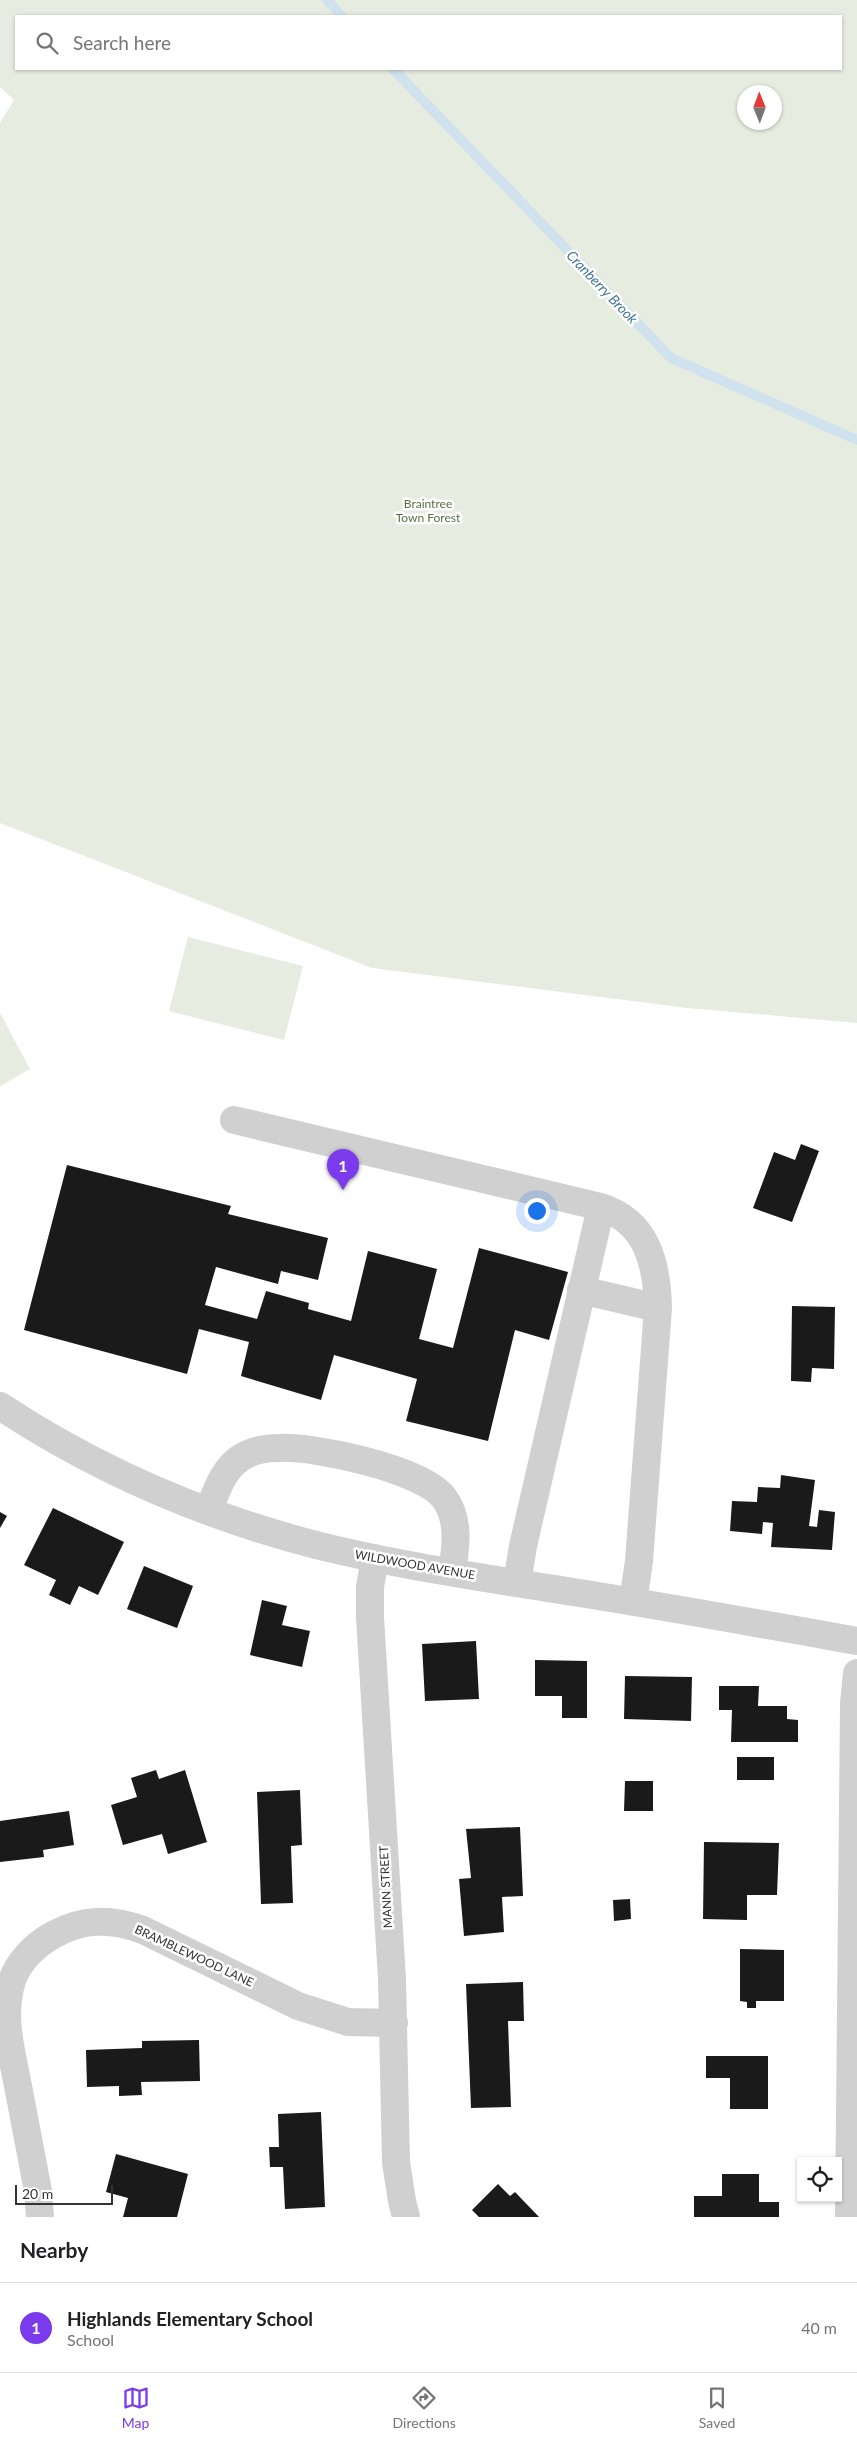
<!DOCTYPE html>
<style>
:root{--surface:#fff;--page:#f6f6f6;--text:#202124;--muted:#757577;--line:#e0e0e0;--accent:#7c3aed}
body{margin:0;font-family:Lato,sans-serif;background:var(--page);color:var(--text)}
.controls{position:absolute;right:15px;bottom:15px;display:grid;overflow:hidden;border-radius:0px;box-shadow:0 1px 4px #0004}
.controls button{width:45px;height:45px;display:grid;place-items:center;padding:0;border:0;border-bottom:1px solid var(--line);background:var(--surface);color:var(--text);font:25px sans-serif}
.compass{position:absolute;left:737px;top:85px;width:45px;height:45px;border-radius:50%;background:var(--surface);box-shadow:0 1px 4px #0004;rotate:359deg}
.scale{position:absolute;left:15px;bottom:12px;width:98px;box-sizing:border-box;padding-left:5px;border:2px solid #333;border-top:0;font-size:14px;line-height:18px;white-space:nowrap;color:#333;-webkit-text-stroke:4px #fff;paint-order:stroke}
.you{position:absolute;left:536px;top:1210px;width:18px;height:18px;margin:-12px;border:4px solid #fff;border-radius:50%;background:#1a73e8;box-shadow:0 0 0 8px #1a73e833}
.badge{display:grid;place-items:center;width:32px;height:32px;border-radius:50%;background:var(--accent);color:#fff;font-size:16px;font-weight:700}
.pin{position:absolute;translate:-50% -41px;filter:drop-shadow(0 1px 2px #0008)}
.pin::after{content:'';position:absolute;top:26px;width:18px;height:15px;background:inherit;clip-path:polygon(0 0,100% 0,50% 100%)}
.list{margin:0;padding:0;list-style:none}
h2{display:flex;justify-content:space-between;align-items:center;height:65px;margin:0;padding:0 20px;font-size:21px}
h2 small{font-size:16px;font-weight:400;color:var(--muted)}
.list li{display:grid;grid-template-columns:32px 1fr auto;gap:15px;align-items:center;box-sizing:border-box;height:90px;padding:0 20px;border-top:1px solid var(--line)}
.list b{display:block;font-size:19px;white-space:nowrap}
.list p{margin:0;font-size:16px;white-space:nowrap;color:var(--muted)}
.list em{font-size:16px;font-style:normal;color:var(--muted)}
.icon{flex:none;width:28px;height:28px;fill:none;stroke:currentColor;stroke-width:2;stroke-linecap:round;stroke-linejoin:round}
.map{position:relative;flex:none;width:857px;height:2217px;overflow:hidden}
.search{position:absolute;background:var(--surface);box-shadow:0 1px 4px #0004;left:15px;right:15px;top:15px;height:55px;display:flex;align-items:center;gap:12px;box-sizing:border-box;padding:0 18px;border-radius:0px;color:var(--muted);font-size:19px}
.sheet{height:155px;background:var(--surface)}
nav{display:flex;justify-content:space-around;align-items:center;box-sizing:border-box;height:70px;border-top:1px solid var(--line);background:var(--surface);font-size:14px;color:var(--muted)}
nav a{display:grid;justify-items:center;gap:2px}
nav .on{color:var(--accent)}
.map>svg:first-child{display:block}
.green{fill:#e6ecdf;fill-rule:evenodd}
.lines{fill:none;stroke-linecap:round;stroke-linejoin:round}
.stream{stroke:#cfe2ee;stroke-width:10}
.building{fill:#1a1a1a}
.minor{stroke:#d0d0d0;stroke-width:28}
.labels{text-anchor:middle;stroke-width:5;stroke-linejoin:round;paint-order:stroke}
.park-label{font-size:12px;fill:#56703f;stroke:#fff}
.street-label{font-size:12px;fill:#333;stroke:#fff}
.water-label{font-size:14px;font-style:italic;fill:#3f7597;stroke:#fff}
</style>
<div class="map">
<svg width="857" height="2217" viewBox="0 0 857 2217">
<rect width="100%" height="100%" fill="#fff"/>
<path class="green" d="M 0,0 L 857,0 L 857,1023 L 688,1008 L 372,968 L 0,823 L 0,123 L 14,100 L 0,87 ZM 16,16 L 841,16 L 841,69 L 16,69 ZM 744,92 L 774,92 L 774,122 L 744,122 Z
M 188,937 L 303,966 L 284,1040 L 169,1011 Z
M 0,1013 L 30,1069 L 0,1086 Z"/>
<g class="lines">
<path class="stream" d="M 327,0 L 342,16
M 393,69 L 671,358 L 857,440"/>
</g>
<path class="building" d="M 801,1144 L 819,1151 L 792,1222 L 753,1208 L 774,1152 L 795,1160 Z
M 67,1165 L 231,1206 L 228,1214 L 328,1238 L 318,1280 L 281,1271 L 278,1284 L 216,1267 L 205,1305 L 257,1319 L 266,1291 L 309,1303 L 308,1309 L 351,1321 L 368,1251 L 437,1269 L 419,1339 L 453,1348 L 479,1248 L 568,1272 L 549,1340 L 515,1330 L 488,1441 L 406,1421 L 417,1379 L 334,1355 L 321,1400 L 241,1376 L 249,1342 L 199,1329 L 187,1374 L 24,1330 Z
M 792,1306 L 835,1307 L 834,1369 L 812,1368 L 811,1382 L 791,1381 Z
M 781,1475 L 815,1480 L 809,1526 L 817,1527 L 819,1510 L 835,1512 L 832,1550 L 771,1547 L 773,1523 L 763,1522 L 762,1534 L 730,1531 L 732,1501 L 757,1502 L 758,1487 L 780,1488 Z
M 53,1508 L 124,1542 L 98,1595 L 79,1586 L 70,1605 L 49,1595 L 56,1580 L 24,1565 Z
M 0,1512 L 7,1516 L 0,1528 Z
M 144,1566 L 193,1586 L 177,1628 L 127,1609 Z
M 262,1600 L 287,1606 L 282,1625 L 310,1631 L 302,1667 L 250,1655 Z
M 476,1641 L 479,1699 L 425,1701 L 422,1644 Z
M 535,1660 L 587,1661 L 587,1718 L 562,1718 L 562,1696 L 535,1696 Z
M 625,1676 L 692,1677 L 691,1721 L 624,1719 Z
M 719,1686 L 759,1686 L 758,1706 L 787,1706 L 787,1719 L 798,1720 L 798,1742 L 731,1742 L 732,1710 L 719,1710 Z
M 737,1757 L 774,1757 L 774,1780 L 737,1780 Z
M 156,1770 L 159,1779 L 185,1770 L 207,1842 L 168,1854 L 162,1834 L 123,1845 L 111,1805 L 137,1797 L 131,1778 Z
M 625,1781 L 653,1781 L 653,1811 L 624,1811 Z
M 300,1790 L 302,1845 L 291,1846 L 293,1903 L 261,1904 L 257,1792 Z
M 69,1811 L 74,1845 L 43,1850 L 44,1857 L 0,1862 L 0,1821 Z
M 520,1827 L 523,1896 L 502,1897 L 504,1932 L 464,1936 L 459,1879 L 471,1878 L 466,1829 Z
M 704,1842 L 779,1843 L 777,1895 L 747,1895 L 747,1920 L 703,1919 Z
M 630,1899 L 631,1919 L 614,1921 L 613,1900 Z
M 740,1949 L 784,1950 L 784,2001 L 756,2001 L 756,2008 L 747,2008 L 747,2002 L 740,2001 Z
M 523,1982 L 524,2021 L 508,2021 L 511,2107 L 471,2108 L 466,1984 Z
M 199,2040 L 200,2081 L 141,2082 L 142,2095 L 119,2096 L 119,2086 L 87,2087 L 86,2050 L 142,2048 L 142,2041 Z
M 706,2056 L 768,2056 L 768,2109 L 730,2109 L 730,2078 L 706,2078 Z
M 321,2112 L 325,2207 L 285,2209 L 283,2167 L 270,2167 L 269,2147 L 279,2147 L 278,2114 Z
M 116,2154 L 188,2174 L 177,2217 L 123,2217 L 128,2198 L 106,2192 Z
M 722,2174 L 759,2174 L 759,2202 L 779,2202 L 779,2217 L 694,2217 L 694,2196 L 722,2196 Z
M 498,2184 L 510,2196 L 515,2192 L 539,2217 L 479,2217 L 472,2210 Z"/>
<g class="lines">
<path class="minor" d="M 234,1120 L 601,1207 C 647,1222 657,1263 658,1308 L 639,1561 L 633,1602
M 581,1290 L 658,1308
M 0,1406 C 97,1470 204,1516 316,1545 C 400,1566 487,1578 573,1592 C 668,1607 762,1624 857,1641
M 208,1511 C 216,1493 222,1471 239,1459 C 250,1451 265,1448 279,1448 C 314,1446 423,1469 444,1498 C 460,1519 456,1547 452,1572
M 375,1558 L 370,1587 L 370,1617 L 392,1979 L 396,2162 L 402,2201 L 406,2217
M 517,1583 L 523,1546 L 601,1207
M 40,2217 L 38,2191 C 31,2156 25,2121 18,2086 C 12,2054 2,2020 10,1988 C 15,1964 34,1945 55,1934 C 84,1918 112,1919 143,1930 L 298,2006 L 348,2022 L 394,2023
M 849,2217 L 854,1704 L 857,1673"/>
</g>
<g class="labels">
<g class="park-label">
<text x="428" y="508">Braintree<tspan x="428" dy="14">Town Forest</tspan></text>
</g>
<g class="street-label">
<text transform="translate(415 1565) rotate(10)" y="4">WILDWOOD AVENUE</text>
<text transform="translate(386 1887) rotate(-93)" y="4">MANN STREET</text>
<text transform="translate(194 1956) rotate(25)" y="4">BRAMBLEWOOD LANE</text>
</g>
<g class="water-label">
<text transform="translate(602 287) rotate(46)" y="5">Cranberry Brook</text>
</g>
</g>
</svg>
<div class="controls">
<button><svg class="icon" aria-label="locate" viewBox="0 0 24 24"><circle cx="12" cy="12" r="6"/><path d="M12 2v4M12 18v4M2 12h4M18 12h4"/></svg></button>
</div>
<svg class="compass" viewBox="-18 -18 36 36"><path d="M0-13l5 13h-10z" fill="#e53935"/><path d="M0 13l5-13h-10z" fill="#757577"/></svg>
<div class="scale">20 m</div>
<div class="you"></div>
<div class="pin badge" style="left:343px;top:1190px">1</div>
<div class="search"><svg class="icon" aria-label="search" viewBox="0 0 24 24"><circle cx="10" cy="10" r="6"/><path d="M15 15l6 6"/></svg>Search here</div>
</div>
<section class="sheet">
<h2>Nearby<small></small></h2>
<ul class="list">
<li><span class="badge">1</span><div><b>Highlands Elementary School</b><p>School</p></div><em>40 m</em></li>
</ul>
</section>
<nav>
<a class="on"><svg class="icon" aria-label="map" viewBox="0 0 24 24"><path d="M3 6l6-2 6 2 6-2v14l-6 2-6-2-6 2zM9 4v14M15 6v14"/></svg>Map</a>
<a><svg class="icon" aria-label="directions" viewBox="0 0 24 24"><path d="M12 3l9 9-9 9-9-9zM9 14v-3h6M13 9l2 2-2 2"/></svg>Directions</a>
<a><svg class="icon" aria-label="saved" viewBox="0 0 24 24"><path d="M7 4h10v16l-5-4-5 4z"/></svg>Saved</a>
</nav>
